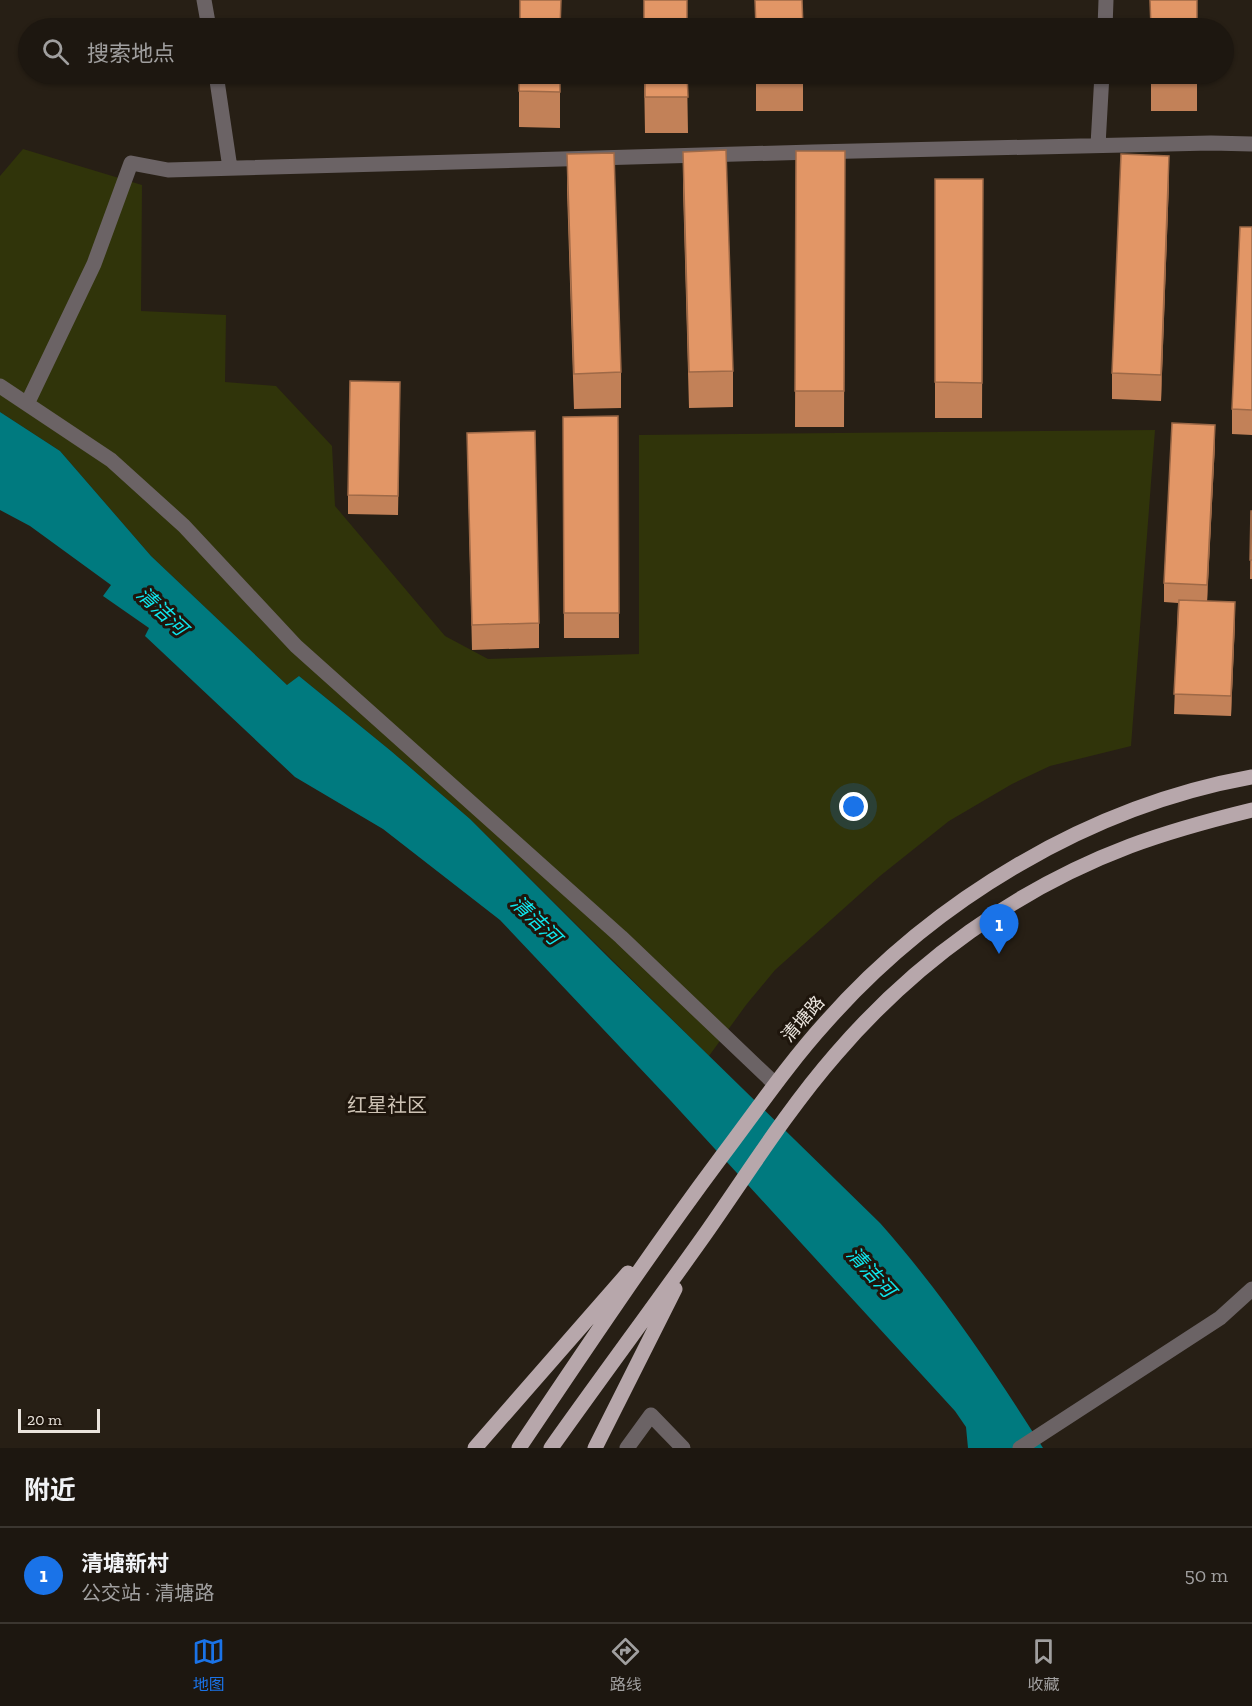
<!DOCTYPE html>
<html lang="zh">
<meta charset="utf-8">
<style>
:root{--surface:#1d1710;--page:#252019;--text:#f1f3f6;--muted:#a09f9f;--line:#3b3630;--accent:#1a73e8}
body{margin:0;font-family:"Zilla Slab","Noto Sans SC",serif;background:var(--page);color:var(--text)}
.scale{position:absolute;left:18px;bottom:15px;width:82px;box-sizing:border-box;padding-left:6px;border:3px solid #eae4dd;border-top:0;font-size:16px;line-height:21px;white-space:nowrap;color:#eae4dd;-webkit-text-stroke:4px #1e150c;paint-order:stroke}
.you{position:absolute;left:854px;top:807px;width:21px;height:21px;margin:-15px;border:4px solid #fff;border-radius:50%;background:#1a73e8;box-shadow:0 0 0 9px #1a73e833}
.badge{display:grid;place-items:center;width:39px;height:39px;border-radius:50%;background:var(--accent);color:#fff;font-size:20px;font-weight:700}
.pin{position:absolute;translate:-50% -50px;filter:drop-shadow(0 2px 3px #0008)}
.pin::after{content:'';position:absolute;top:32px;width:21px;height:18px;background:inherit;clip-path:polygon(0 0,100% 0,50% 100%)}
.list{margin:0;padding:0;list-style:none}
h2{display:flex;justify-content:space-between;align-items:center;height:78px;margin:0;padding:0 24px;font-size:26px}
h2 small{font-size:20px;font-weight:400;color:var(--muted)}
.list li{display:grid;grid-template-columns:39px 1fr auto;gap:18px;align-items:center;box-sizing:border-box;height:96px;padding:0 24px;border-top:2px solid var(--line)}
.list b{display:block;font-size:22px;white-space:nowrap}
.list p{margin:0;font-size:20px;white-space:nowrap;color:var(--muted)}
.list em{font-size:20px;font-style:normal;color:var(--muted)}
.icon{flex:none;width:33px;height:33px;fill:none;stroke:currentColor;stroke-width:2;stroke-linecap:round;stroke-linejoin:round}
.map{position:relative;flex:none;width:1252px;height:1448px;overflow:hidden}
.search{position:absolute;background:var(--surface);box-shadow:0 2px 4px #0004;left:18px;right:18px;top:18px;height:66px;display:flex;align-items:center;gap:15px;box-sizing:border-box;padding:0 21px;border-radius:33px;color:var(--muted);font-size:22px}
.sheet{height:174px;background:var(--surface)}
nav{display:flex;justify-content:space-around;align-items:center;box-sizing:border-box;height:84px;border-top:2px solid var(--line);background:var(--surface);font-size:16px;color:var(--muted)}
nav a{display:grid;justify-items:center;gap:3px}
nav .on{color:var(--accent)}
.map>svg:first-child{display:block}
.green{fill:#30340a}
.water{fill:#007a7f}
.lines{fill:none;stroke-linecap:round;stroke-linejoin:round}
.minor{stroke:#6b6365;stroke-width:15}
.major{stroke:#b7a7ab;stroke-width:15}
.wall{fill:#c28158}
.shaded-wall{fill:#9e6947}
.building{fill:#e29666;stroke:#9e6947;stroke-width:1.5}
.labels{text-anchor:middle;stroke-width:6;stroke-linejoin:round;paint-order:stroke}
.street-label{font-size:18px;fill:#eae4dd;stroke:#1e150c}
.water-label{font-size:20px;font-style:italic;fill:#0ee7ee;stroke:#1e150c}
.neighbourhood-label{font-size:20px;fill:#cdc2b4;stroke:#1e150c}
</style>
<div class="map">
<svg width="1252" height="1448" viewBox="0 0 1252 1448">
<rect width="100%" height="100%" fill="#271f15"/>
<path class="green" d="M 23,149 L 142,185 L 141,311 L 226,315 L 225,382 L 276,386 L 332,446 L 335,506 L 445,636 L 488,659 L 639,654 L 639,435 L 1155,430 L 1131,746 L 1050,766 L 1012,784 L 949,821 L 880,876 L 775,970 L 746,1005 L 709,1056 L 470,819 L 391,751 L 299,676 L 288,686 L 151,556 L 60,451 L 0,412 L 0,176 Z"/>
<path class="water" d="M 0,412 L 60,451 L 151,556 L 287,685 L 299,676 L 391,751 L 470,819 L 612,961 L 880,1223 C 942,1293 993,1369 1043,1448 L 968,1448 L 966,1427 L 955,1411 L 671,1101 L 500,920 L 383,829 L 295,777 L 145,636 L 149,628 L 103,596 L 111,585 L 30,526 L 0,510 Z"/>
<g class="lines">
<path class="minor" d="M 204,0 L 209,28
M 1105,28 L 1106,0
M 216,74 L 230,168
M 1098,145 L 1102,74
M 0,386 L 111,460 L 184,526 L 296,646 L 621,937 L 775,1084
M 27,404 L 94,264 L 131,163 L 168,170 L 813,152 L 1211,143 L 1252,144
M 627,1448 L 651,1415 L 683,1448
M 1020,1448 L 1220,1318 L 1252,1289"/>
<path class="major" d="M 475,1448 L 628,1273
M 519,1448 C 584,1351 649,1254 719,1160 C 754,1114 787,1065 826,1022 C 935,899 1090,806 1252,777
M 551,1448 C 602,1376 655,1305 706,1233 C 748,1173 788,1109 836,1054 C 915,962 1016,889 1130,846 C 1170,831 1211,820 1252,810
M 595,1448 L 675,1289"/>
</g>
<path class="wall" d="M 519,74 L 560,74 L 560,128 L 519,127 Z
M 644,74 L 687,74 L 688,133 L 645,133 Z
M 756,74 L 803,74 L 803,111 L 756,111 Z
M 1151,74 L 1197,74 L 1197,111 L 1151,111 Z
M 796,151 L 845,151 L 844,427 L 795,427 Z
M 683,152 L 733,371 L 733,407 L 689,408 L 683,188 Z
M 567,154 L 621,372 L 621,408 L 574,409 L 567,190 Z
M 935,179 L 983,179 L 982,418 L 935,418 Z
M 1169,181 L 1161,401 L 1112,399 L 1112,373 Z
M 1252,227 L 1252,435 L 1232,434 L 1232,409 Z
M 400,401 L 398,515 L 348,514 L 348,495 Z
M 618,416 L 619,638 L 564,638 L 563,417 Z
M 467,433 L 539,623 L 539,648 L 472,650 Z
M 1215,444 L 1207,601 L 1235,622 L 1231,716 L 1174,714 L 1178,603 L 1164,602 L 1164,583 Z
M 1251,511 L 1252,511 L 1252,579 L 1250,579 Z"/>
<path class="shaded-wall" d="M 1169,156 L 1169,181 L 1161,401 L 1161,375 Z
M 1215,425 L 1215,444 L 1207,604 L 1207,585 Z
M 1235,602 L 1235,622 L 1231,716 L 1231,696 Z"/>
<path class="building" d="M 520,0 L 561,0 L 560,28 L 520,28 Z
M 644,0 L 687,0 L 687,28 L 644,28 Z
M 755,0 L 802,0 L 803,28 L 756,28 Z
M 1150,0 L 1197,0 L 1197,28 L 1151,28 Z
M 519,74 L 560,74 L 560,92 L 519,91 Z
M 645,74 L 687,74 L 688,97 L 645,97 Z
M 756,74 L 803,74 L 803,75 L 756,76 Z
M 1151,74 L 1197,74 L 1197,75 L 1151,75 Z
M 726,150 L 733,371 L 689,372 L 683,152 Z
M 796,151 L 845,151 L 844,391 L 795,391 Z
M 614,153 L 621,372 L 574,374 L 567,154 Z
M 1121,154 L 1169,156 L 1161,375 L 1112,373 Z
M 935,179 L 983,179 L 982,383 L 935,382 Z
M 1240,227 L 1252,227 L 1252,410 L 1232,409 Z
M 350,381 L 400,382 L 398,496 L 348,495 Z
M 618,416 L 619,613 L 564,613 L 563,417 Z
M 1172,423 L 1215,425 L 1207,585 L 1164,583 Z
M 535,431 L 539,623 L 472,625 L 467,433 Z
M 1251,511 L 1252,511 L 1252,560 L 1250,560 Z
M 1179,600 L 1235,602 L 1231,696 L 1174,694 Z"/>
<g class="labels">
<g class="street-label">
<text transform="translate(803 1019) rotate(-49)" y="6">清塘路</text>
</g>
<g class="water-label">
<text transform="translate(162 611) rotate(43)" y="7">清洁河</text>
<text transform="translate(536 920) rotate(44)" y="7">清洁河</text>
<text transform="translate(871 1272) rotate(47)" y="7">清洁河</text>
</g>
<g class="neighbourhood-label">
<text x="387" y="1112">红星社区</text>
</g>
</g>
</svg>
<div class="scale">20 m</div>
<div class="you"></div>
<div class="pin badge" style="left:999px;top:954px">1</div>
<div class="search"><svg class="icon" aria-label="search" viewBox="0 0 24 24"><circle cx="10" cy="10" r="6"/><path d="M15 15l6 6"/></svg>搜索地点</div>
</div>
<section class="sheet">
<h2>附近<small></small></h2>
<ul class="list">
<li><span class="badge">1</span><div><b>清塘新村</b><p>公交站 · 清塘路</p></div><em>50 m</em></li>
</ul>
</section>
<nav>
<a class="on"><svg class="icon" aria-label="map" viewBox="0 0 24 24"><path d="M3 6l6-2 6 2 6-2v14l-6 2-6-2-6 2zM9 4v14M15 6v14"/></svg>地图</a>
<a><svg class="icon" aria-label="directions" viewBox="0 0 24 24"><path d="M12 3l9 9-9 9-9-9zM9 14v-3h6M13 9l2 2-2 2"/></svg>路线</a>
<a><svg class="icon" aria-label="saved" viewBox="0 0 24 24"><path d="M7 4h10v16l-5-4-5 4z"/></svg>收藏</a>
</nav>
